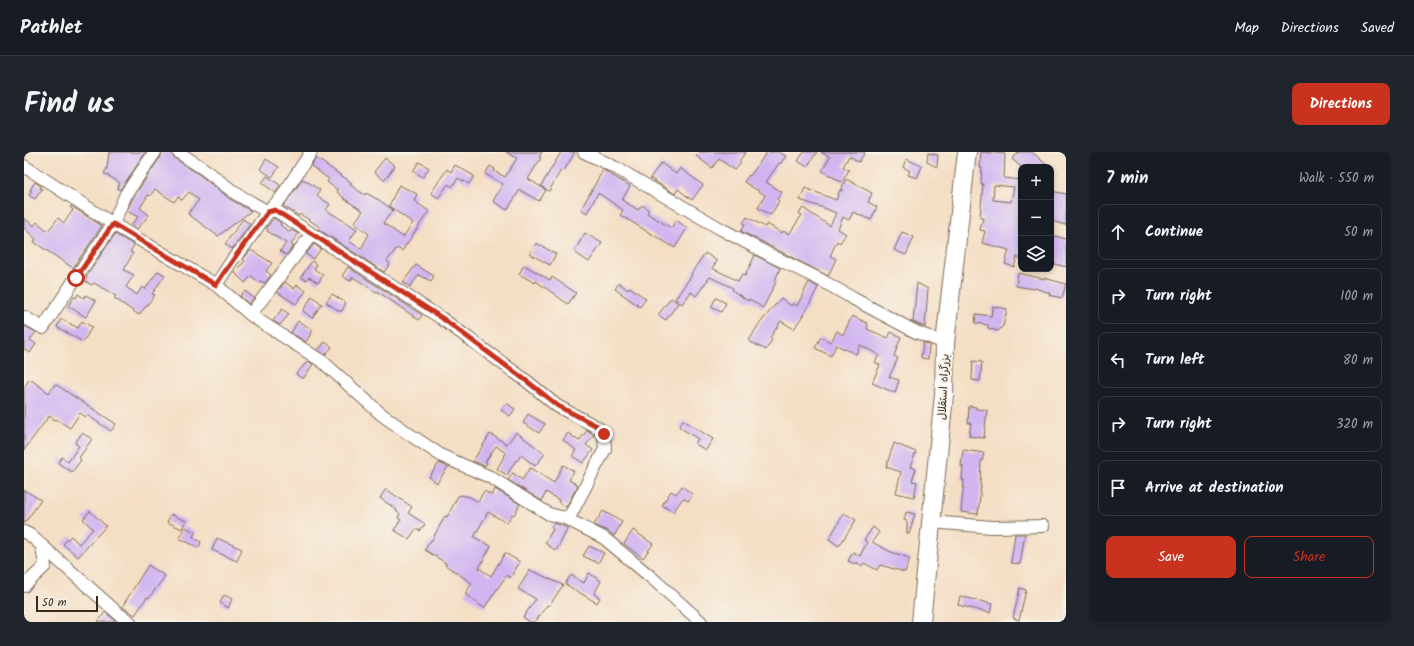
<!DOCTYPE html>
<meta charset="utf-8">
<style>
:root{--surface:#171b24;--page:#20242c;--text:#f1f3f6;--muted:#9ea1a6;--line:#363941;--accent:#c8321e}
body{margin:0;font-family:Kalam,"Playpen Sans Arabic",sans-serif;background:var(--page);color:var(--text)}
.controls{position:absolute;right:12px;top:12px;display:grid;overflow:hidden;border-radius:8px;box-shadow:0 2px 6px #0003}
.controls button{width:36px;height:36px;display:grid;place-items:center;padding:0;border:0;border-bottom:1px solid var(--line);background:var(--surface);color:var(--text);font:20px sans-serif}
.scale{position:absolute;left:12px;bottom:10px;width:62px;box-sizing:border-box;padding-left:4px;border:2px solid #3b2a1e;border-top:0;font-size:11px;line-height:14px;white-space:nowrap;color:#3b2a1e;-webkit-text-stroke:3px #f7f3e8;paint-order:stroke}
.stop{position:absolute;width:12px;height:12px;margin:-9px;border:3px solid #c8321e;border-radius:50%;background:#fff}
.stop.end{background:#c8321e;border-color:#fff;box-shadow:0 1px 4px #0008}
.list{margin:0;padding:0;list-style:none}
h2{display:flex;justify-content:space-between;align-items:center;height:52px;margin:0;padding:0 16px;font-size:17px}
h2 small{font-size:13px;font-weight:400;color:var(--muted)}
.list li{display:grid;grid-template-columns:26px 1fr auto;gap:12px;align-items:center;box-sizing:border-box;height:56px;margin:0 8px 8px;padding:0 8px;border:1px solid var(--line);border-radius:8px}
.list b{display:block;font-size:15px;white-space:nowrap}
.list em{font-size:13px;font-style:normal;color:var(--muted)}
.actions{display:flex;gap:8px;padding:12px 16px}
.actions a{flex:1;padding:9px 0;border:1px solid var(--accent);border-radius:8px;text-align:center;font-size:14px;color:var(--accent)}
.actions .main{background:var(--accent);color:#fff}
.icon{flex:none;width:22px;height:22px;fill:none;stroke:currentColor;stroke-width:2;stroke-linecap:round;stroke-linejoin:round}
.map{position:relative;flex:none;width:1042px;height:470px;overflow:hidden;border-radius:8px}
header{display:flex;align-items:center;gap:24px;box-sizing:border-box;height:56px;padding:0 20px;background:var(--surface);border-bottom:1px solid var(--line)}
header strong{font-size:19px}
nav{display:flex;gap:22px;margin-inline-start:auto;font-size:14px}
.intro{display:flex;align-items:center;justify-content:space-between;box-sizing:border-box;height:96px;padding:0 24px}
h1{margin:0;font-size:28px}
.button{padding:10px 18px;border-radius:8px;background:var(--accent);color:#fff;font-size:14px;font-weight:700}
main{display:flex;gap:24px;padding:0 24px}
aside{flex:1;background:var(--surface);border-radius:8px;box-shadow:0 2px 6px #0003}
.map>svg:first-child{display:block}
.building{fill:#d0b5f1;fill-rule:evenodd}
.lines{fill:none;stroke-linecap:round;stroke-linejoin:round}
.minor-casing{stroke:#7c6958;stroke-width:14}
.highway-casing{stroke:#7c6958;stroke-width:20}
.minor{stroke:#fff;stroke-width:12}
.highway{stroke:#fff;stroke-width:18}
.route{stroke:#c8321e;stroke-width:5}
.labels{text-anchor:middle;stroke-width:4;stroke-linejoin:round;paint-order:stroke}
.street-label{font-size:11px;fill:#3b2a1e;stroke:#f7f3e8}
</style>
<header>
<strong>Pathlet</strong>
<nav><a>Map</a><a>Directions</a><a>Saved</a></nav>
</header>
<div class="intro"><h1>Find us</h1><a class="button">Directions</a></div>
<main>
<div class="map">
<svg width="1042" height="470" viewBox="0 0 1042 470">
<rect width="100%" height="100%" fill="#f7f3e8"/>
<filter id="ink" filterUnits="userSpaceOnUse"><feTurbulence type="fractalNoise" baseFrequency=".025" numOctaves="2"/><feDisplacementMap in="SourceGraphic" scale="8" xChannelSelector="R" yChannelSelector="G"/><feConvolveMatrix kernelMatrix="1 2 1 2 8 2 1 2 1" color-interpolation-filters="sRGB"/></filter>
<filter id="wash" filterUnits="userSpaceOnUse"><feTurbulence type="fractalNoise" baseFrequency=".012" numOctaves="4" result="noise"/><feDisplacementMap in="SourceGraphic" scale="16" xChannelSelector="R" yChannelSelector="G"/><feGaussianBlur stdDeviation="0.9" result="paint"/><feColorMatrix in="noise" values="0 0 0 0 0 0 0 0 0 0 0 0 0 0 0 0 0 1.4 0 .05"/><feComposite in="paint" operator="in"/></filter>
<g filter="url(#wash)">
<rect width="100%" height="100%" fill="#f4dec4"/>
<g id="blocks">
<path class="building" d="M 85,0 L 122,0 L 96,38 L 93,36 L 96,31 L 80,21 L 83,16 Z
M 138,0 L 147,0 L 150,6 L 176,23 L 206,47 L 227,59 L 194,84 L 164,62 L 175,48 L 165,40 L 158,48 L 154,45 L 150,50 L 131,37 L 126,44 L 124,43 L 116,56 L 125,63 L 113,77 L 107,73 L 114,65 L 103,59 L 109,46 L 137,4 Z
M 482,0 L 518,0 L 515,5 L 517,6 L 504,27 L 522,38 L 515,49 L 496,38 L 483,58 L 469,49 L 479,32 L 461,22 L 466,14 L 471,17 L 470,19 L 481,25 L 493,6 Z
M 537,0 L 551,0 L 540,19 L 537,18 L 525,39 L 517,34 Z
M 676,0 L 722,0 L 715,9 L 717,11 L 711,18 L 695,7 L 688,16 L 672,4 Z
M 743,0 L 755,0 L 762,4 L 756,12 L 755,11 L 742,30 L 758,40 L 753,47 L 755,49 L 747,63 L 734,56 L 741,43 L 720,30 L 725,23 L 726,24 Z
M 780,0 L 793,0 L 783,15 L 774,9 Z
M 797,0 L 841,0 L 835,10 L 825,4 L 819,15 L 825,18 L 818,30 L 798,19 L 806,5 Z
M 957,0 L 981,2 L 980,26 L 997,28 L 997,107 L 993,105 L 990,115 L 981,112 L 985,98 L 958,91 L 961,79 L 956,78 L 959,66 L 956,66 L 959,32 L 957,32 L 958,16 L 956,16 ZM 970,33 L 990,35 L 987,50 L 969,48 Z
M 995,0 L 1008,0 L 1025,15 L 997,15 L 988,7 Z
M 904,1 L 914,3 L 913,15 L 903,10 Z
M 292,6 L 328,31 L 326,33 L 341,43 L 342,41 L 355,48 L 369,58 L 359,71 L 379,85 L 389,71 L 365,54 L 375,33 L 393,42 L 390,49 L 405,59 L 378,99 L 373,96 L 363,109 L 366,112 L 360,120 L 294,77 L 296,75 L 276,62 L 275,64 L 259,54 L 279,27 L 296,38 L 293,44 L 306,52 L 302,58 L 333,77 L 325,89 L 337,97 L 345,82 L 330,71 L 339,59 L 319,46 L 320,46 L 313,40 L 314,38 L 303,30 L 305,27 L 287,14 Z
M 361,6 L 371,14 L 360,28 L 350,20 Z
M 242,7 L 255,15 L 248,25 L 236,17 Z
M 882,7 L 898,14 L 893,26 L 884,23 L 886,19 L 879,15 Z
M 395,10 L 405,16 L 399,25 L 389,19 Z
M 637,11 L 652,22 L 656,16 L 679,33 L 668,48 L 654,37 L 651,42 L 626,26 Z
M 431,13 L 450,24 L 445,32 L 434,26 L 428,35 L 424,32 L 414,46 L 407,41 L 423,17 L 427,20 Z
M 579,18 L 606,34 L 598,48 L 614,58 L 618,53 L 625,58 L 623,61 L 647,76 L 652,68 L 663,76 L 651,96 L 596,63 L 599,58 L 574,41 L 563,61 L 557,57 Z
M 243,24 L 256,33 L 252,41 L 238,31 Z
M 822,27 L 848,41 L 844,50 L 853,55 L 847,68 L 829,60 L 825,68 L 819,65 L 814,77 L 822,82 L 816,91 L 813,89 L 806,104 L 812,107 L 804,124 L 717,79 L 721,72 L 719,71 L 723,65 L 741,75 L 743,72 L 758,81 L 759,79 L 765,82 L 778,63 L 775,61 L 779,56 L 806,74 L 812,61 L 800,56 L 776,48 L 781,36 L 812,48 L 816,38 L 818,39 L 817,37 Z
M 11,30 L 17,34 L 16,36 L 18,37 L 11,47 L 5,43 L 8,39 L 6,38 Z
M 1027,39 L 1042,42 L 1042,73 L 1027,69 Z
M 47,54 L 78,74 L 49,116 L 10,90 L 12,87 L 0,76 L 0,66 L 10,74 L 13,70 L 24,79 L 34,66 L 40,71 L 49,58 L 46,55 Z
M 250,66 L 257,71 L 256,73 L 266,80 L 268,78 L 274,82 L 267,92 L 269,94 L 262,103 L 256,99 L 262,91 L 243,79 L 244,77 L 242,76 Z
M 219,67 L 226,72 L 208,97 L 201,92 Z
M 878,80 L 890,85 L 882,103 L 870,98 Z
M 561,81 L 578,91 L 565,110 L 550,100 Z
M 91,82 L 110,93 L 106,100 L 109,101 L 100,118 L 110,123 L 102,135 L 113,143 L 118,135 L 121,137 L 134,119 L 141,123 L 128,142 L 131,143 L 115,163 L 90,146 L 92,144 L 70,131 L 68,133 L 61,129 L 63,126 L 62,125 Z
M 1027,83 L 1042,87 L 1042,115 L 1027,111 Z
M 512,91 L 532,102 L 526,113 L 506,102 Z
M 290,92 L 297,97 L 289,107 L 282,102 Z
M 227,98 L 248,111 L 242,119 L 247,123 L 241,131 L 236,129 L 235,130 L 227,124 L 221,131 L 210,120 L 221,109 L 219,107 Z
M 681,101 L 693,109 L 688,116 L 714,129 L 718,122 L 721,124 L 731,103 L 756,116 L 751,129 L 752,130 L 739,156 L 725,147 L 724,149 L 708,138 L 709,136 L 686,125 L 672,144 L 667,140 L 658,152 L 651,147 L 668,123 L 667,122 Z
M 288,109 L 293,113 L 290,117 L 299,123 L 294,131 L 285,125 L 282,128 L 277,125 Z
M 392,113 L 410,124 L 407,129 L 395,123 L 386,135 L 379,130 Z
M 500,113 L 526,128 L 528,125 L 552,141 L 544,152 L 512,129 L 511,131 L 495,122 Z
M 324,115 L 398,163 L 395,168 L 353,139 L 352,140 L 329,125 L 326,129 L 318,124 Z
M 994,121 L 1020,127 L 1020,126 L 1042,132 L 1038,146 L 1025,143 L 1026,141 L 1011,136 L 1010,137 L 992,134 Z
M 261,130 L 270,137 L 273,133 L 282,139 L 272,152 L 253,140 Z
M 785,130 L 794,135 L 783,157 L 770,177 L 757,169 L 746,186 L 748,188 L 742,198 L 725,189 L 733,175 L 757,146 L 767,154 L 769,151 L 773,154 Z
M 595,131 L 604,138 L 606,135 L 622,147 L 616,155 L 591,137 Z
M 893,131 L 904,137 L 901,175 L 889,170 Z
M 221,139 L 230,146 L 225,152 L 216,144 Z
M 54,142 L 60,146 L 62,143 L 72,149 L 62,165 L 44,154 L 50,145 L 52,146 Z
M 308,142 L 322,151 L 318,159 L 315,159 L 302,150 Z
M 288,144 L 298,152 L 288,166 L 279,159 Z
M 647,146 L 654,151 L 642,168 L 634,163 Z
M 692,146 L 702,151 L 697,160 L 687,155 Z
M 969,154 L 983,157 L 979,174 L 974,179 L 964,176 L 964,173 L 951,171 L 952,162 L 967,164 Z
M 258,157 L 265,162 L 256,173 L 249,169 Z
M 828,164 L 843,171 L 843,172 L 844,173 L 843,177 L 864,186 L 867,180 L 877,185 L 870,204 L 874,206 L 865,225 L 875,228 L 871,241 L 848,231 L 856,213 L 851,210 L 855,203 L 836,193 L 832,202 L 812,193 L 807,204 L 791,196 L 797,185 L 807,190 L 813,179 L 819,183 Z
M 37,167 L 54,176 L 58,169 L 68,175 L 59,190 L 33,175 Z
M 274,169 L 289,178 L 282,190 L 267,181 Z
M 0,174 L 12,180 L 6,188 L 12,192 L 6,201 L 0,197 Z
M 301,190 L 308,195 L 301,203 L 294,198 Z
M 899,191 L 905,193 L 904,207 L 897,206 Z
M 284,209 L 289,212 L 279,227 L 272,222 Z
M 949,209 L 958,210 L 956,229 L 948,228 Z
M 6,227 L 25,241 L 31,232 L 92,272 L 87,279 L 63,263 L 62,265 L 56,261 L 46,276 L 32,267 L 31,268 L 25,264 L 0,298 L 0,235 Z
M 482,251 L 491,257 L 486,264 L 477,258 Z
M 945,254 L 952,255 L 952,257 L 963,258 L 960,286 L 945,284 L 947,271 L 944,271 Z
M 504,262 L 521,272 L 515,281 L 499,271 Z
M 659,268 L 689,287 L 682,298 L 671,292 L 674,287 L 655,275 Z
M 563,278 L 570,283 L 562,293 L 569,298 L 559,311 L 548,304 L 552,298 L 539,288 L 544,281 L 555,289 Z
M 492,280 L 521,302 L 511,314 L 497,303 L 493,309 L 492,308 L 483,323 L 473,317 L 482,301 L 472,294 L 461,310 L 463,311 L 461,314 L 449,309 L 466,282 L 483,292 Z
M 58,281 L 68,287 L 55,306 L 57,308 L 48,320 L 34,311 L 38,305 L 44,310 L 55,294 L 51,291 Z
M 870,291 L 892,300 L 886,315 L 892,317 L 888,329 L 893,330 L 890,345 L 872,341 L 877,320 L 862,315 Z
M 939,298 L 960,301 L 958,309 L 957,309 L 956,333 L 957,333 L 954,362 L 937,360 L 940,328 L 938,328 L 939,314 L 937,314 Z
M 415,311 L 424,315 L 413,331 L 405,325 Z
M 539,313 L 550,319 L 545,328 L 554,333 L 542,355 L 534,350 L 535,348 L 522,340 L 518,349 L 484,328 L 489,321 L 498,328 L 506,316 L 530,331 Z
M 658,334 L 669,343 L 664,349 L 659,346 L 649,360 L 638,353 L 647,339 L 652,342 Z
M 362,337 L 388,355 L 384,361 L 401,372 L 396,379 L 392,377 L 385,387 L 370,378 L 377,368 L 374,366 L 376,362 L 372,359 L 373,358 L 356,346 Z
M 471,337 L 496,352 L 490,363 L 488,362 L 483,371 L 464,360 L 450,385 L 467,394 L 455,416 L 467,424 L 481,401 L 496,410 L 486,426 L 483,423 L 460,456 L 441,442 L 448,431 L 421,413 L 422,411 L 401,398 L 407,388 L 408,388 L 421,364 L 423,365 L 434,344 L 438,343 L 446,345 L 454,350 L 460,339 L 468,343 Z
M 0,338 L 17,348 L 0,372 Z
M 66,359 L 82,374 L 54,405 L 39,392 L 47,384 L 55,392 L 69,377 L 59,367 Z
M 579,359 L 598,370 L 590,384 L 584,379 L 570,373 Z
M 882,360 L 891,362 L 885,382 L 883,382 L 883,369 L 880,368 Z
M 820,361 L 832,368 L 815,394 L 805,387 Z
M 147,362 L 162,369 L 158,377 L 143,370 Z
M 530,371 L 544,376 L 532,399 L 521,391 L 529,377 L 527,375 Z
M 161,375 L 171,380 L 169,385 L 177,390 L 175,396 L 155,386 Z
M 849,375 L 855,380 L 848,390 L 867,400 L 886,406 L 881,420 L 856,413 L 853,418 L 840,411 L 838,414 L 832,410 L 831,412 L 824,409 L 829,400 L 836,404 L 843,390 L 840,388 Z
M 609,378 L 629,392 L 619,406 L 600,392 Z
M 991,382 L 1001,382 L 996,412 L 987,411 Z
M 193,386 L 218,397 L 213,409 L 188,398 Z
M 565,394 L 580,401 L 574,411 L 559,404 Z
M 124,413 L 141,424 L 125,446 L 123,445 L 111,463 L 98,455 Z
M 506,418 L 539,433 L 525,454 L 523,453 L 511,470 L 506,470 L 499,465 L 512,447 L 494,437 Z
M 565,421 L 577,429 L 570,442 L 576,446 L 573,451 L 541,432 L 547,423 L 560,431 Z
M 996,436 L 1002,438 L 995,468 L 989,466 Z
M 200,443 L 208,447 L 204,456 L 196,451 Z
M 936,444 L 968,452 L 966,461 L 934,453 Z
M 81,460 L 91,468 L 89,470 L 74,470 Z"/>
</g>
</g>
<g filter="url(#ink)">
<use href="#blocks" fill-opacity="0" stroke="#7c6958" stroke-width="1"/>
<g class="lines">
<defs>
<path id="minor" d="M 154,0 L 180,17 L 211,41 L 244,60 L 251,58 L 417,166 L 504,230 L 533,254 L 573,275 L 580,282 L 581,297 L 547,362 L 541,366
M 560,0 L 594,17 L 697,77 L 746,103 L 797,128 L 830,147 L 892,180 L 921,191
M 0,14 L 89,72 L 102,42 L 131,0
M 192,133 L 228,164 L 299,210 L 357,262 L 385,282 L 418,304 L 466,325 L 525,362 L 541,366 L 580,386 L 628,426 L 677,470
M 228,164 L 230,158 L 287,83
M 0,165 L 19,176 L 55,121 L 89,72 L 192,133 L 209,107 L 218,97 L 246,57 L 257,46 L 287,0
M 907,370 L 968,375 L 1019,374
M 0,380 L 6,383 L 96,463 L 106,470
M 0,434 L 21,414 L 18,394"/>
<path id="highway" d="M 897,470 L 920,243 L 921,191 L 943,0"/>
</defs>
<use href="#minor" class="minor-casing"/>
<use href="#highway" class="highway-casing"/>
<use href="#minor" class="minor"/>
<use href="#highway" class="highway"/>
</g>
</g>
<g class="lines" filter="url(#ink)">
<path class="route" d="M 52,126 L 89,72 L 192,133 C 208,108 226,84 244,60 L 251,58 L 418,166 L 504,230 L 534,254 L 573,274 L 580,282"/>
</g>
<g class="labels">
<g class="street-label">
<text transform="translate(919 235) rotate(-87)" y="4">بزرگراه استقلال</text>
</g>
</g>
</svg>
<div class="controls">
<button>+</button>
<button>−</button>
<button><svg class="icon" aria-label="layers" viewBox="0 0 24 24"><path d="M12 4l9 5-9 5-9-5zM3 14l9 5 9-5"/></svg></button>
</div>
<div class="scale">50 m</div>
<div class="stop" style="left:52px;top:126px"></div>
<div class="stop end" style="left:580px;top:282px"></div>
</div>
<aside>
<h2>7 min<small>Walk · 550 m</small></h2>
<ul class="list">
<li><svg class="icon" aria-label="ahead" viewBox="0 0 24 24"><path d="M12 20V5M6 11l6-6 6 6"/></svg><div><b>Continue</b></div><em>50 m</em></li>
<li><svg class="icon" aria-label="right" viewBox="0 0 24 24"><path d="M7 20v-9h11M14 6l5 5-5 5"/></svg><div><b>Turn right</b></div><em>100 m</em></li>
<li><svg class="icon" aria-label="left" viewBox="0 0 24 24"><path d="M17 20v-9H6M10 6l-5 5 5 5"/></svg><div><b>Turn left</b></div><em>80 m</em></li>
<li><svg class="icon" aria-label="right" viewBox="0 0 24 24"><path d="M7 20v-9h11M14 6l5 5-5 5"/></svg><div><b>Turn right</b></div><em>320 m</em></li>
<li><svg class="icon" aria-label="arrive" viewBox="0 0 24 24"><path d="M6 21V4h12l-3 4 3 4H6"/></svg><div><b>Arrive at destination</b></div></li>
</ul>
<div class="actions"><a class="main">Save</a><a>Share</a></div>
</aside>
</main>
